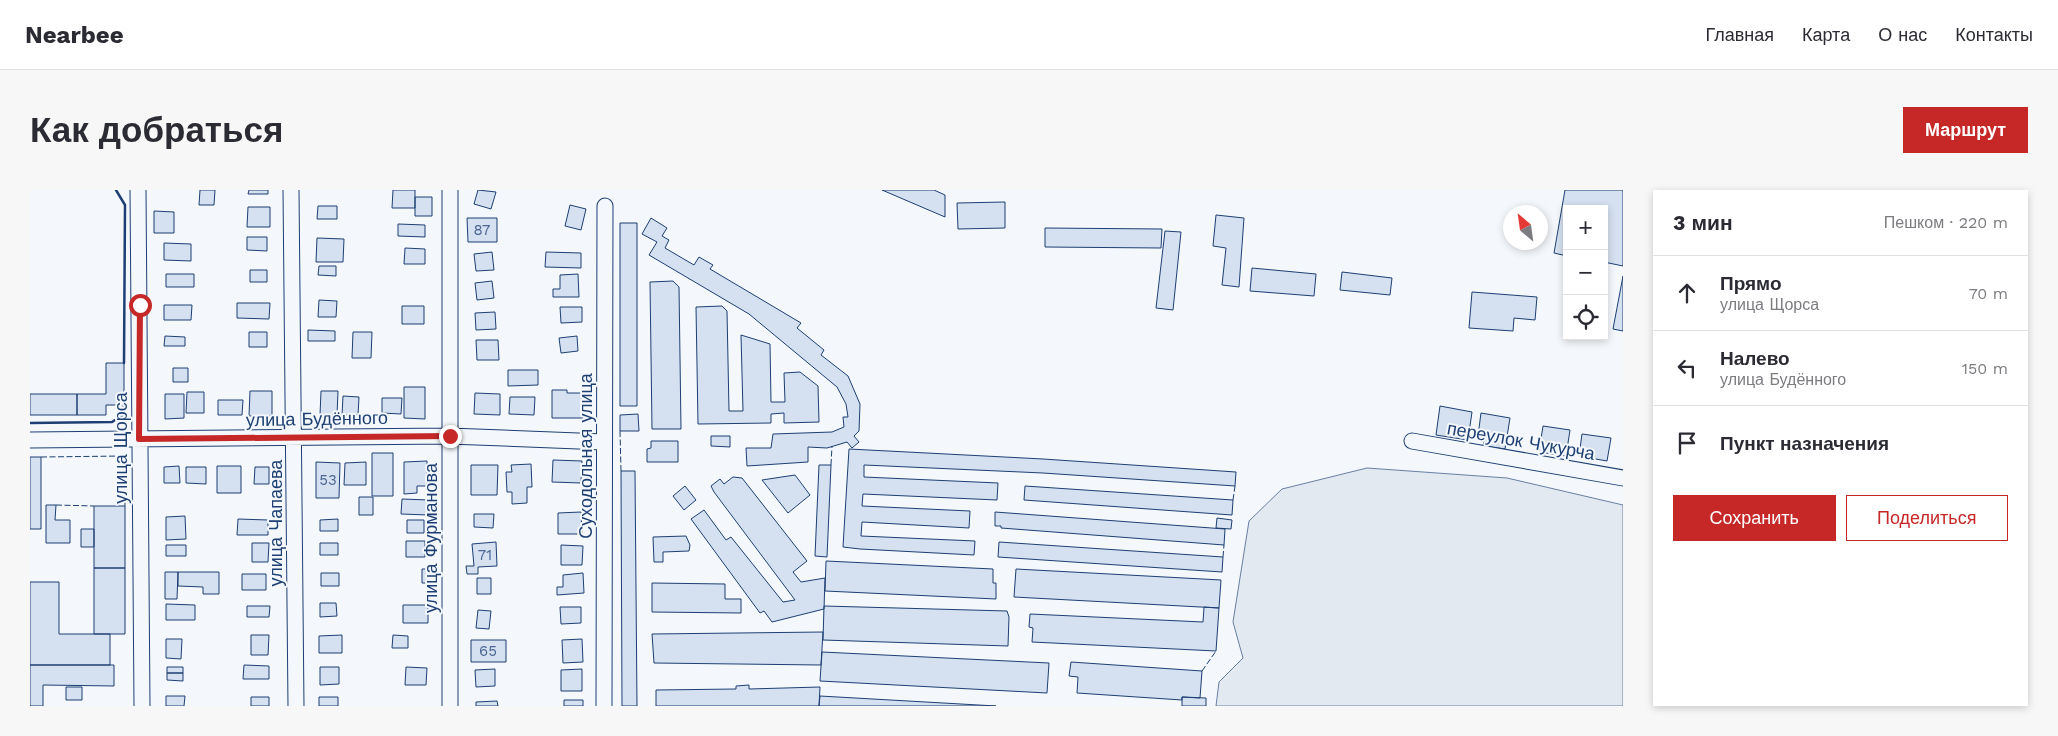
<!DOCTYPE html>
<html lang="ru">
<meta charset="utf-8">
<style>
:root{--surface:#fff;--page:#f7f7f7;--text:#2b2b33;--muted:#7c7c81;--line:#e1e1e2;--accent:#c62828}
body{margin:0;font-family:"Work Sans",sans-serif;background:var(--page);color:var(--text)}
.controls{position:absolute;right:15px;top:15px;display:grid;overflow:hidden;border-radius:0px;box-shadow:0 2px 8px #0003}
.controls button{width:45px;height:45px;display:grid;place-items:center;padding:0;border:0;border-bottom:1px solid var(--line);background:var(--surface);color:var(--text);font:25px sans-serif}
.compass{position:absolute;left:1473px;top:15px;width:45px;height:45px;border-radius:50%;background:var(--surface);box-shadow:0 2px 8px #0003;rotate:331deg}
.stop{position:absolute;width:15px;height:15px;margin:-11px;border:4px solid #c62828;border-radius:50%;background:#fff}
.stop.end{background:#c62828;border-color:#fff;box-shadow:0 1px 5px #0008}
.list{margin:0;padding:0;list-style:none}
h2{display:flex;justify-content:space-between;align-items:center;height:65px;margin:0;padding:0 20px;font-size:21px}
h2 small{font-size:16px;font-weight:400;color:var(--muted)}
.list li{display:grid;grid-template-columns:32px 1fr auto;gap:15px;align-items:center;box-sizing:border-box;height:75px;padding:0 20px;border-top:1px solid var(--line)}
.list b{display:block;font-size:19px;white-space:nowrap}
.list p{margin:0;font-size:16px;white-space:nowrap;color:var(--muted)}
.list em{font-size:16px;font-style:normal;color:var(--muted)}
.actions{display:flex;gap:10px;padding:15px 20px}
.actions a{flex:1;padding:11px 0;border:1px solid var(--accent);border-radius:0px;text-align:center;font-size:18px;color:var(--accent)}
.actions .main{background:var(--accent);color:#fff}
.icon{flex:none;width:28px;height:28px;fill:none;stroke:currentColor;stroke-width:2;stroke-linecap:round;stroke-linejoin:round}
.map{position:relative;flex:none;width:1593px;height:516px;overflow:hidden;border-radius:0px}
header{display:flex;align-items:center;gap:30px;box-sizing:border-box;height:70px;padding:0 25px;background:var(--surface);border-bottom:1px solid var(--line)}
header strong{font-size:24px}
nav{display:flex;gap:28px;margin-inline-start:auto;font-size:18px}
.intro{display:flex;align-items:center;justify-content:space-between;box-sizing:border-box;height:120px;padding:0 30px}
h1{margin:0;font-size:35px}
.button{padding:12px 22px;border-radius:0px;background:var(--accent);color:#fff;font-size:18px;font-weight:700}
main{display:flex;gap:30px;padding:0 30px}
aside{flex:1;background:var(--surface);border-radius:0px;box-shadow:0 2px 8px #0003}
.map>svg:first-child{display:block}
.green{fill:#e3e9f0;stroke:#687fa3}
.building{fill:#d5e0f0;stroke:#1d3f73}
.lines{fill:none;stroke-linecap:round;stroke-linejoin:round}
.minor-casing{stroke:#1d3f73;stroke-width:17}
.minor{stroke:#f4f7fb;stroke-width:15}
.fence{stroke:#1d3f73;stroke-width:1;stroke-dasharray:6 2.5;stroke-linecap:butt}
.wall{stroke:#1d3f73;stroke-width:2.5}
.route{stroke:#c62828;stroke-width:6}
.labels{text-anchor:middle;stroke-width:4;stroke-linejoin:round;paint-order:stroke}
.number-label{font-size:15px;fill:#4b6792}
.street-label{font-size:18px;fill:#1d3f73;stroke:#f4f7fb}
</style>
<header>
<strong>Nearbee</strong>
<nav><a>Главная</a><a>Карта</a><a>О нас</a><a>Контакты</a></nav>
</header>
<div class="intro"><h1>Как добраться</h1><a class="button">Маршрут</a></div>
<main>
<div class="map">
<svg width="1593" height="516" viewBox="0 0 1593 516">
<rect width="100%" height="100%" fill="#f4f7fb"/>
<path class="green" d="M 1337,278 L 1477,288 L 1593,315 L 1593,516 L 1186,516 L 1189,492 L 1213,468 L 1203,432 L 1219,331 L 1252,299 Z"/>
<path class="building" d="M 170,0 L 185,0 L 184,15 L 169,15 Z
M 219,0 L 238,0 L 238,4 L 218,4 Z
M 363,0 L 385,0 L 385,18 L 362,18 Z
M 448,0 L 466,2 L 461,19 L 444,14 Z
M 852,0 L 904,0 L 915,5 L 915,27 Z
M 1535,0 L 1593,0 L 1593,76 L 1574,72 L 1574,19 L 1537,19 L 1537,66 L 1524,63 Z
M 385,7 L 402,7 L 402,26 L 385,26 Z
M 975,12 L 975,38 L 928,39 L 927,13 Z
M 540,15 L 556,19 L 551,40 L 535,36 Z
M 288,16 L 307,16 L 307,29 L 287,29 Z
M 218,17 L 240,17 L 240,37 L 217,37 Z
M 124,21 L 144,22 L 144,43 L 124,43 Z
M 1186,25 L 1214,28 L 1209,97 L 1192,95 L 1196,58 L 1183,56 Z
M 437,28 L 467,28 L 467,52 L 438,52 Z
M 621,28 L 637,38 L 632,46 L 639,50 L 635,58 L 664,75 L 669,67 L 683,75 L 680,79 L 771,133 L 767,138 L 794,160 L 791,165 L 818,186 L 830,214 L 829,241 L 824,246 L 829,252 L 822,258 L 817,252 L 797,258 L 778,257 L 778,272 L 717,276 L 716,258 L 741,258 L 743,244 L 802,242 L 814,237 L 813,227 L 818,227 L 816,214 L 807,197 L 719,124 L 619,65 L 627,52 L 612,44 Z
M 590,33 L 607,33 L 607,216 L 590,216 Z
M 368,34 L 395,35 L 395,47 L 368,46 Z
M 1015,38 L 1132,39 L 1131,58 L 1015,57 Z
M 1135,41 L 1151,42 L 1143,120 L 1126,118 Z
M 217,47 L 237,47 L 237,61 L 217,60 Z
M 287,48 L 314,49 L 313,72 L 286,72 Z
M 134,53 L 161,54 L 161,71 L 134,70 Z
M 375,58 L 395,59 L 395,74 L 374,74 Z
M 462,62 L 464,80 L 446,81 L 444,64 Z
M 516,62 L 551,63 L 551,78 L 515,77 Z
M 289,76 L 306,76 L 306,86 L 288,85 Z
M 1222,78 L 1286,84 L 1284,106 L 1220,101 Z
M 220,80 L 237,80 L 237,92 L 220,92 Z
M 1312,82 L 1362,88 L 1360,105 L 1310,100 Z
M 136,84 L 164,84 L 164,97 L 136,97 Z
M 548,84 L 549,107 L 523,107 L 523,99 L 530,99 L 530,85 Z
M 1593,86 L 1593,141 L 1583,139 Z
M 462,91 L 464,108 L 447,110 L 445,93 Z
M 643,91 L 649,97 L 651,239 L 622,239 L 620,92 Z
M 1442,102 L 1507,107 L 1505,130 L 1484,128 L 1483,141 L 1439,138 Z
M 289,110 L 307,111 L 306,127 L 288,127 Z
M 207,113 L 240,113 L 239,129 L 207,128 Z
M 134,115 L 162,115 L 161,130 L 134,130 Z
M 372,116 L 394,116 L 394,134 L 372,134 Z
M 692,116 L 697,121 L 699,221 L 713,221 L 711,145 L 740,154 L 741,212 L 755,212 L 754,183 L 770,182 L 788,196 L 789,232 L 754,233 L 754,223 L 741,224 L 741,233 L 668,234 L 666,117 Z
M 530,117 L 552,117 L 552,132 L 531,133 Z
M 465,122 L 466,139 L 446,140 L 445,123 Z
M 278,140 L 305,141 L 305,151 L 278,151 Z
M 219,142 L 237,142 L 237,157 L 219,157 Z
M 323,142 L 342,142 L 341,168 L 322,168 Z
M 135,146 L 155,147 L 155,156 L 134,156 Z
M 547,146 L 548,161 L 531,163 L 529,148 Z
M 446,150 L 468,150 L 469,170 L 447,170 Z
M 76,173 L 94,173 L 94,215 L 76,215 L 76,225 L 47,225 L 47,204 L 76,204 Z
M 143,178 L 158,178 L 158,192 L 143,192 Z
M 478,180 L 508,180 L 508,195 L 478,196 Z
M 374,197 L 395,197 L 395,229 L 374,228 Z
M 522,200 L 537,200 L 537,203 L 552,203 L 553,228 L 522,228 Z
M 220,201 L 242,201 L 242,226 L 219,226 Z
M 291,201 L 308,201 L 307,225 L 290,225 Z
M 157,202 L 174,202 L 174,223 L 156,223 Z
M 445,203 L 470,204 L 470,225 L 444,224 Z
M 0,204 L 47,204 L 47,225 L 0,225 Z
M 135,204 L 154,204 L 154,228 L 135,229 Z
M 313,206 L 329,207 L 328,225 L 312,225 Z
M 480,207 L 505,207 L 504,225 L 479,224 Z
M 352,208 L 372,208 L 371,224 L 352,223 Z
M 188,210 L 213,210 L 212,225 L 188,225 Z
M 1410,216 L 1442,222 L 1438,250 L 1406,245 Z
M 1451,223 L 1480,228 L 1475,259 L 1453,256 L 1455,247 L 1448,246 Z
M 608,224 L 609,241 L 590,241 L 590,225 Z
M 1513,236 L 1540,240 L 1536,266 L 1509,262 Z
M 1552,244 L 1581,248 L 1577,271 L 1549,266 Z
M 681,246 L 700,246 L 700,257 L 681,256 Z
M 621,251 L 648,251 L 648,272 L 617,272 L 617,259 L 621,258 Z
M 819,259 L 1013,269 L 1206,282 L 1205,296 L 1013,283 L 834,275 L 834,287 L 968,293 L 967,310 L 833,304 L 832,316 L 940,321 L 939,338 L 832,332 L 831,346 L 945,351 L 944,365 L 830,359 L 813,357 Z
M 342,263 L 363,263 L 363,306 L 342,306 Z
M 0,267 L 11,267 L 11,339 L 0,339 Z
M 523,270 L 552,271 L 551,293 L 522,292 Z
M 397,271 L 397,296 L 387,296 L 387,303 L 374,304 L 374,272 Z
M 286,272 L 310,273 L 309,308 L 286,308 Z
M 336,272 L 336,295 L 314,295 L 315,273 Z
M 501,274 L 502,297 L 497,297 L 497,313 L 482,314 L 482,302 L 477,302 L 476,282 L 482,282 L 481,275 Z
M 441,275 L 468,275 L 467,305 L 441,305 Z
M 789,275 L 801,275 L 797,367 L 785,366 Z
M 149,276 L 150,293 L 134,293 L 134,277 Z
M 187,276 L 211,276 L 211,303 L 187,303 Z
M 156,277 L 176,277 L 176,294 L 156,293 Z
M 225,277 L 239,277 L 239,294 L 224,294 Z
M 591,281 L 605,281 L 607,516 L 592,516 Z
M 765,285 L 780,305 L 758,323 L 732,290 Z
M 703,287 L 712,288 L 777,371 L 763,382 L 771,392 L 795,388 L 794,419 L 742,432 L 734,421 L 730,423 L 661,329 L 674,320 L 696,350 L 701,347 L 753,412 L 765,410 L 684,302 L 681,296 L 690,289 L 694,294 Z
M 655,296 L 666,310 L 654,320 L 643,306 Z
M 995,296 L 1203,310 L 1202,325 L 994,310 Z
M 329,307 L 343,307 L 343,325 L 329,325 Z
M 372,309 L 399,310 L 399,325 L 371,324 Z
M 16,315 L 26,315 L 25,330 L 40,330 L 40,353 L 16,353 Z
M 64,316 L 95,316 L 95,378 L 64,378 Z
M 551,322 L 552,344 L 528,344 L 528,323 Z
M 965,322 L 1195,339 L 1194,355 L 971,338 L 971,336 L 965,336 Z
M 444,324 L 464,324 L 463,338 L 444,337 Z
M 155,326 L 156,349 L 136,350 L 136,327 Z
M 1187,328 L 1202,330 L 1201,339 L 1186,338 Z
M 208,329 L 238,330 L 238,345 L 207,345 Z
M 308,329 L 308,341 L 290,341 L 290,330 Z
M 377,330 L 394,330 L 394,343 L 377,343 Z
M 51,339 L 64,339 L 64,357 L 51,357 Z
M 656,346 L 660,355 L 659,361 L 633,362 L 633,372 L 624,372 L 623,347 Z
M 376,351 L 395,351 L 395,367 L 376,367 Z
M 466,352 L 467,376 L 448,377 L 448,384 L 437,384 L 436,376 L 444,376 L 442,354 Z
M 969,352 L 1193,367 L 1192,382 L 968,367 Z
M 222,353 L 239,353 L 238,372 L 222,372 Z
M 290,353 L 308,353 L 308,365 L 290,365 Z
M 136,355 L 156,355 L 156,366 L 136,366 Z
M 531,355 L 553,356 L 552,375 L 531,375 Z
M 796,371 L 963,379 L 963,393 L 966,393 L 966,409 L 795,401 Z
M 64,378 L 95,378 L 95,444 L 64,444 Z
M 392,379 L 405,379 L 405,393 L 392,393 Z
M 986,379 L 1191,390 L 1189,418 L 984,407 Z
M 135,382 L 148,382 L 147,409 L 135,409 Z
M 148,382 L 189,382 L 189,404 L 173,404 L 173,397 L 148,396 Z
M 291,383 L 309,383 L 309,396 L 291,396 Z
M 553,383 L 554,403 L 527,405 L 527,397 L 533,397 L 533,385 Z
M 212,384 L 236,384 L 236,400 L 212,400 Z
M 447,388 L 461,388 L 461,404 L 447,404 Z
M 0,392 L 29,392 L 29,444 L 80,444 L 80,475 L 0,475 Z
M 622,393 L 695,394 L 695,409 L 711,409 L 711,423 L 622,422 Z
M 290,413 L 306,413 L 307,426 L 290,427 Z
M 136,414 L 165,415 L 165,430 L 136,430 Z
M 373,415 L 398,415 L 398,433 L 373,433 Z
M 217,416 L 240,416 L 239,427 L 217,427 Z
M 794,416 L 977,421 L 979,427 L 978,456 L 793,450 Z
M 530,417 L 551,417 L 551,433 L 531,434 Z
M 1174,417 L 1189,418 L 1186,461 L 1002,452 L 1003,438 L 999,437 L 1000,424 L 1173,432 Z
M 448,420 L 461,421 L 459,439 L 446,438 Z
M 793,442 L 791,475 L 624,473 L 622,444 Z
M 221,445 L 239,445 L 238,465 L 221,465 Z
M 312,445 L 312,463 L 289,463 L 289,446 Z
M 363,445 L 378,446 L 378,458 L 362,458 Z
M 136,449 L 152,449 L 151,469 L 136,468 Z
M 552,449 L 553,472 L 533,473 L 532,450 Z
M 441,450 L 476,450 L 476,472 L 441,472 Z
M 792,462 L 1019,473 L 1017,503 L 790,491 Z
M 1041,472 L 1172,481 L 1170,508 L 1152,507 L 1152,510 L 1047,503 L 1048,487 L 1039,486 Z
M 0,475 L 84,475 L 84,496 L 13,495 L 13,516 L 0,516 Z
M 214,475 L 239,476 L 239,489 L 213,489 Z
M 137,477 L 153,477 L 153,483 L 137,483 Z
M 290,477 L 309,477 L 309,494 L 290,495 Z
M 376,477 L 397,478 L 396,495 L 375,495 Z
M 465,479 L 465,496 L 446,497 L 445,480 Z
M 552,479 L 552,501 L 531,501 L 531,480 Z
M 137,483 L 153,483 L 153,491 L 137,490 Z
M 719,495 L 719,499 L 790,497 L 789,516 L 626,516 L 626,500 L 706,499 L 706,496 Z
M 36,497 L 52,497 L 52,510 L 36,510 Z
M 136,506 L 155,506 L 154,516 L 136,516 Z
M 790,506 L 966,516 L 789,516 Z
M 221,507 L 239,507 L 239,516 L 221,516 Z
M 289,507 L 308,507 L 308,516 L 289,516 Z
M 1152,507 L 1176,508 L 1176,516 L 1152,516 Z
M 534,510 L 553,510 L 553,516 L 534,516 Z
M 467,511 L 468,516 L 446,516 L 446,512 Z"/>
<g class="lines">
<defs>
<path id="minor" d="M 108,0 L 112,516
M 261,0 L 266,516
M 420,0 L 420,516
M 0,250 L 419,246 L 574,252
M 1382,251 L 1593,288
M 574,516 L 575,16"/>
</defs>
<use href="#minor" class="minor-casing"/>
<use href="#minor" class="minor"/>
<path class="fence" d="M 590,241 L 591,281
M 11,267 L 94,266 L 95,316
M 801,275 L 802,256
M 1203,310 L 1205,296
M 26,315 L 64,316
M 1193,367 L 1194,355
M 1172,481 L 1186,461"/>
<path class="wall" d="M 86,0 L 95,15 L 94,173
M 0,233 L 82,232 L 93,225 L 94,215"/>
</g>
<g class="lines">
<path class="route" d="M 110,115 L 109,249 L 420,246"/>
</g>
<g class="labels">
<g class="number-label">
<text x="452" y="45">87</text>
<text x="298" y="295">53</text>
<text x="455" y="370">71</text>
<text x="458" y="466">65</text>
</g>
<g class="street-label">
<text transform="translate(287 229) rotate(-1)" y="6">улица Будённого</text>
<text transform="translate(1491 251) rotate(10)" y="6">переулок Чукурча</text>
<text transform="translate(91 258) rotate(-90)" y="6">улица Щорса</text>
<text transform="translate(556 266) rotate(-90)" y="6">Суходольная улица</text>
<text transform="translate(246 333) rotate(-90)" y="6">улица Чапаева</text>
<text transform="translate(401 348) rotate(-90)" y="6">улица Фурманова</text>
</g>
</g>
</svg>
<div class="controls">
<button>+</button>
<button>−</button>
<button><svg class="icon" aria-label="locate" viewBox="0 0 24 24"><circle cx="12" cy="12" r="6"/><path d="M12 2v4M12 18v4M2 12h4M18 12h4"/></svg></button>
</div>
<svg class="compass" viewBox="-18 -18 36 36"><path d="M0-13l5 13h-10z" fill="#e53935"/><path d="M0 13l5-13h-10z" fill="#7c7c81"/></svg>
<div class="stop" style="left:110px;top:115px"></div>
<div class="stop end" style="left:420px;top:246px"></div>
</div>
<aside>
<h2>3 мин<small>Пешком · 220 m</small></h2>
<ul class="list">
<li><svg class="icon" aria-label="ahead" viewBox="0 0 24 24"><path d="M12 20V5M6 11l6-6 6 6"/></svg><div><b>Прямо</b><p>улица Щорса</p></div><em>70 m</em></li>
<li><svg class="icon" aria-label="left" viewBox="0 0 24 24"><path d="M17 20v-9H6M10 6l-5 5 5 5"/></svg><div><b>Налево</b><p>улица Будённого</p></div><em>150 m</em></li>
<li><svg class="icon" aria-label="arrive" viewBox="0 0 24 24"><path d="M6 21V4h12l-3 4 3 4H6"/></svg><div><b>Пункт назначения</b></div></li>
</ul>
<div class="actions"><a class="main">Сохранить</a><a>Поделиться</a></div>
</aside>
</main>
